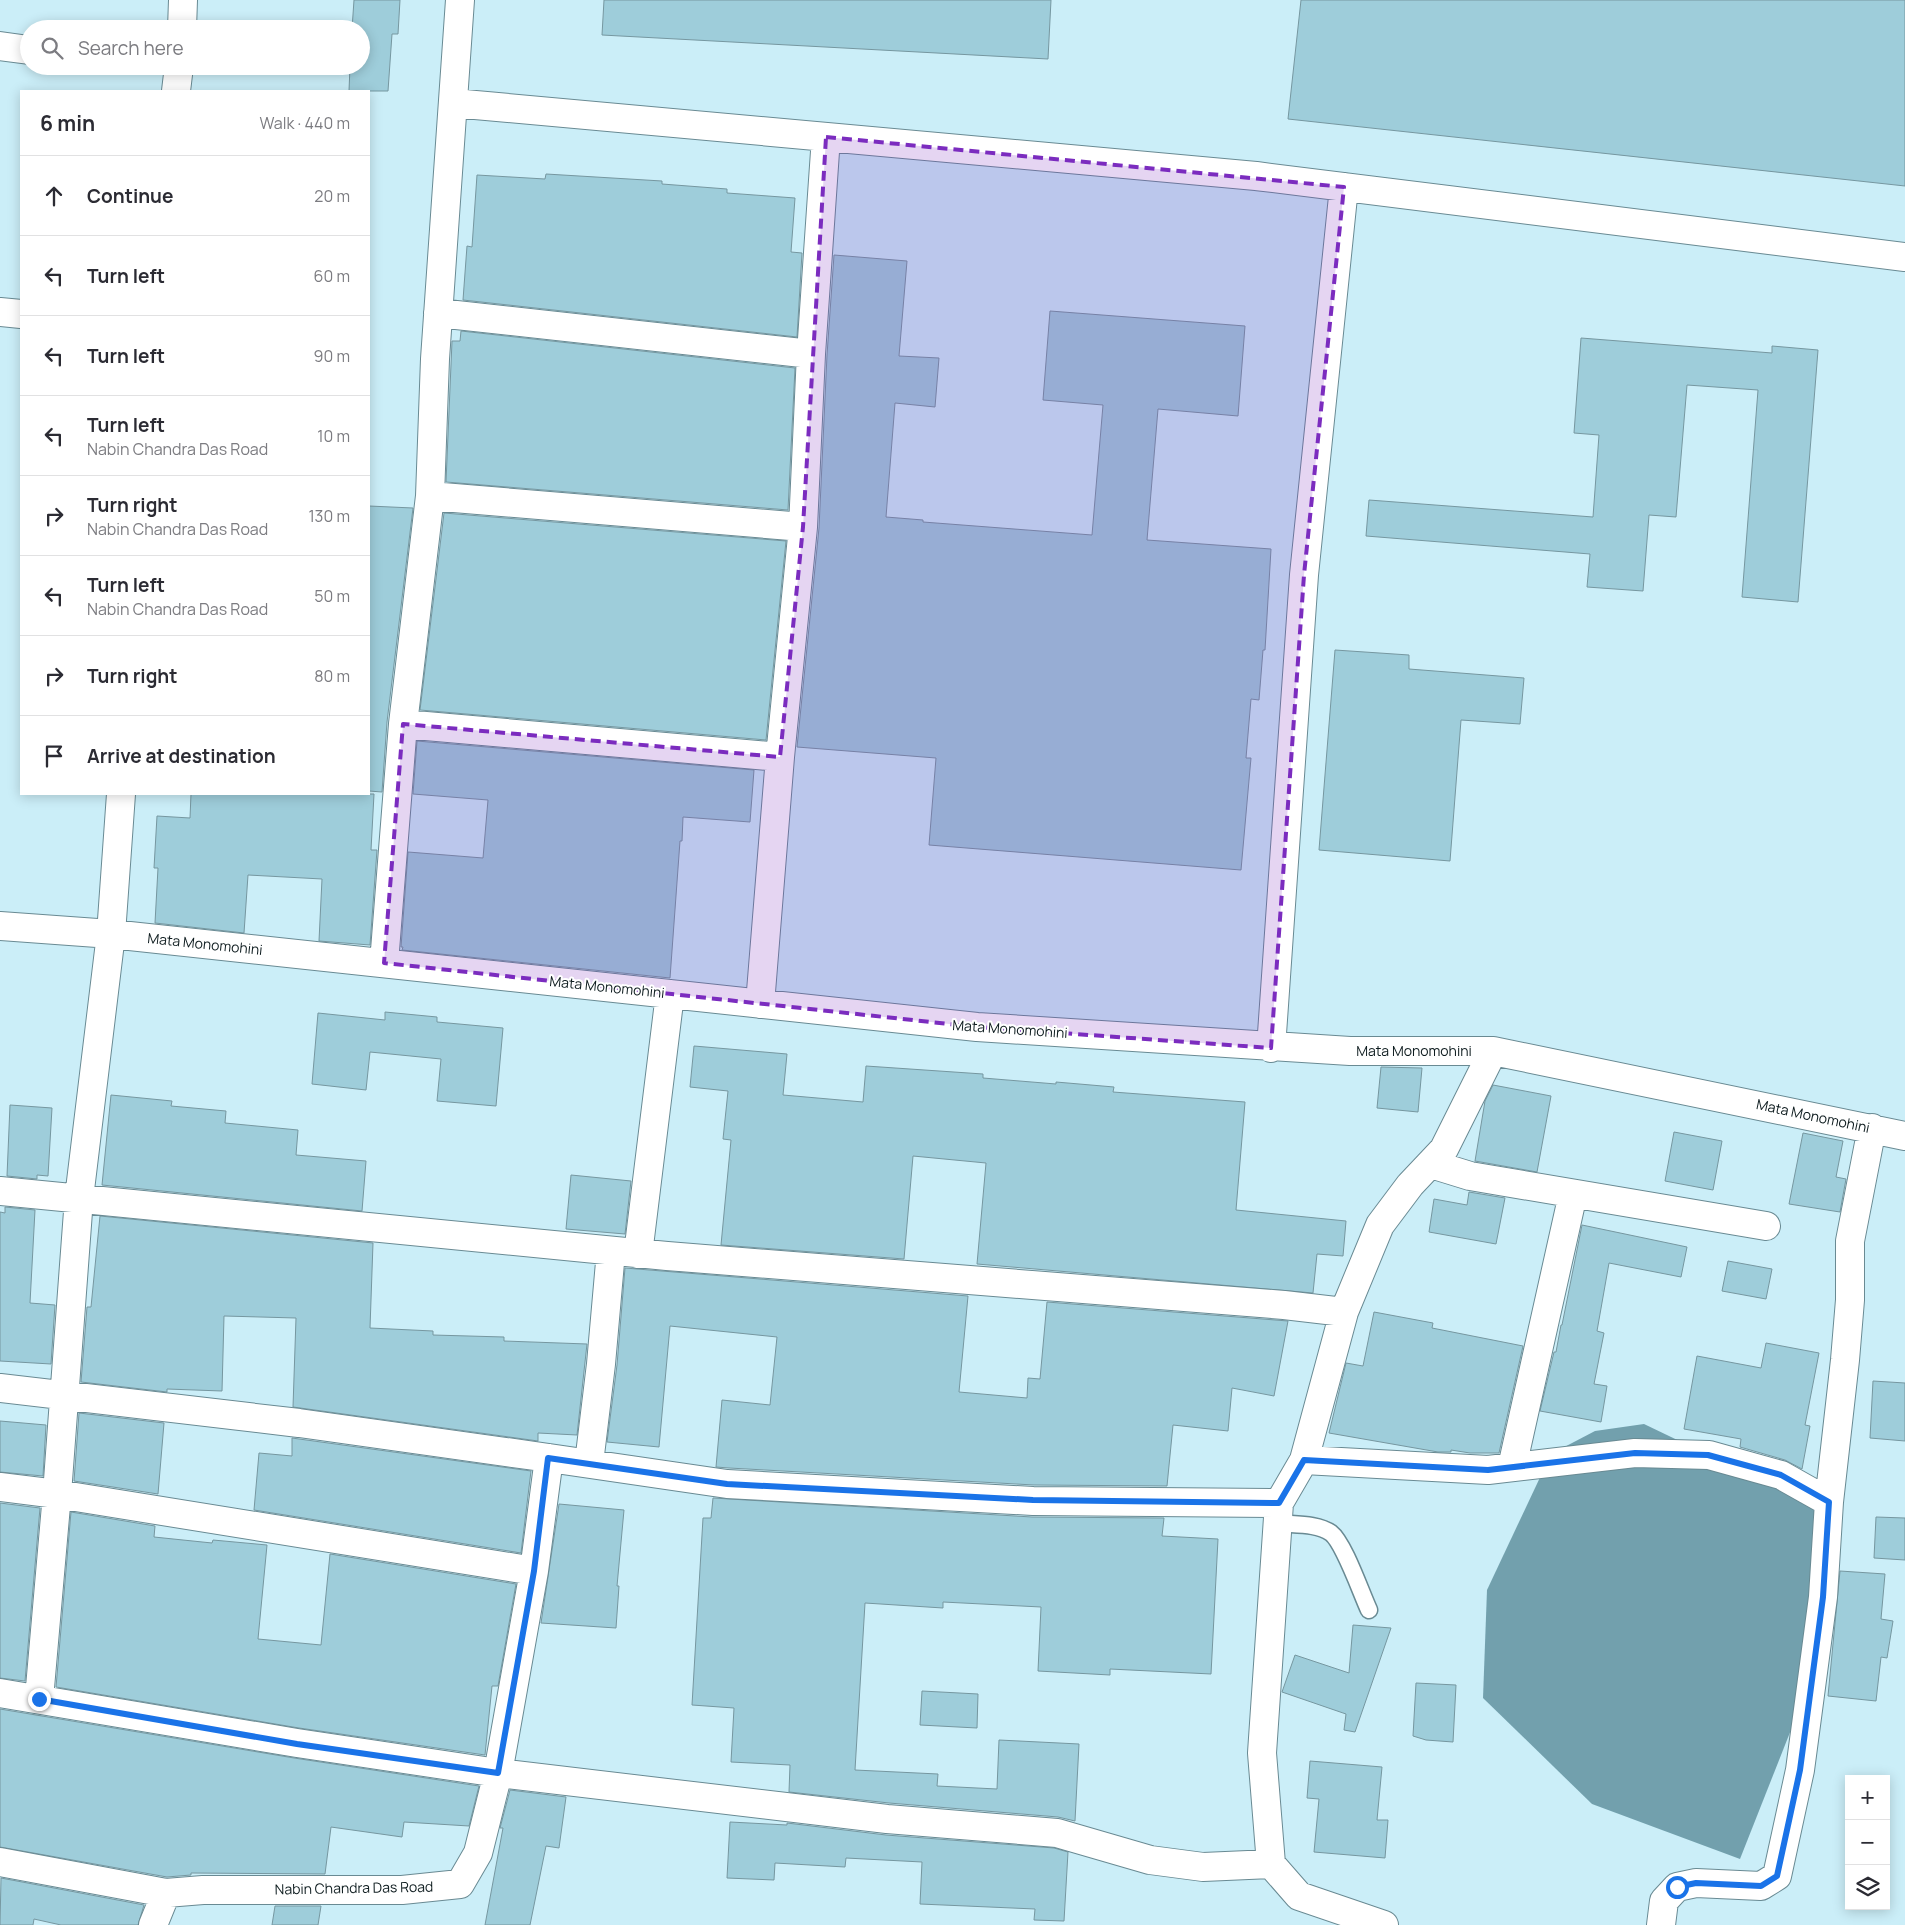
<!DOCTYPE html>
<meta charset="utf-8">
<style>
:root{--surface:#fff;--page:#f7f7f7;--text:#2b2b33;--muted:#7c7c81;--line:#e1e1e2}
body{margin:0;font-family:Manrope,sans-serif;background:var(--page);color:var(--text)}
.controls{position:absolute;right:15px;bottom:15px;display:grid;overflow:hidden;border-radius:0px;box-shadow:0 2px 12px #0003}
.controls button{width:45px;height:45px;display:grid;place-items:center;padding:0;border:0;border-bottom:1px solid var(--line);background:var(--surface);color:var(--text);font:25px sans-serif}
.stop{position:absolute;width:15px;height:15px;margin:-11px;border:4px solid #1a73e8;border-radius:50%;background:#fff}
.stop.end{background:#1a73e8;border-color:#fff;box-shadow:0 1px 5px #0008}
.list{margin:0;padding:0;list-style:none}
h2{display:flex;justify-content:space-between;align-items:center;height:65px;margin:0;padding:0 20px;font-size:21px}
h2 small{font-size:16px;font-weight:400;color:var(--muted)}
.list li{display:grid;grid-template-columns:32px 1fr auto;gap:15px;align-items:center;box-sizing:border-box;height:80px;padding:0 20px;border-top:1px solid var(--line)}
.list b{display:block;font-size:19px;white-space:nowrap}
.list p{margin:0;font-size:16px;white-space:nowrap;color:var(--muted)}
.list em{font-size:16px;font-style:normal;color:var(--muted)}
.icon{flex:none;width:28px;height:28px;fill:none;stroke:currentColor;stroke-width:2;stroke-linecap:round;stroke-linejoin:round}
.map{position:relative;flex:none;width:1905px;height:1925px;overflow:hidden}
.search{position:absolute;background:var(--surface);box-shadow:0 2px 12px #0003;left:20px;top:20px;width:350px;height:55px;display:flex;align-items:center;gap:12px;box-sizing:border-box;padding:0 18px;border-radius:28px;color:var(--muted);font-size:19px}
.panel{position:absolute;background:var(--surface);box-shadow:0 2px 12px #0003;left:20px;top:90px;width:350px;height:705px;border-radius:0px}
.map>svg:first-child{display:block}
.water{fill:#72a0ad}
.building{fill:#9ecdda;stroke:#7697a0}
.lines{fill:none;stroke-linecap:round;stroke-linejoin:round}
.service-casing{stroke:#698a93;stroke-width:19}
.minor-casing{stroke:#698a93;stroke-width:30}
.service{stroke:#fff;stroke-width:16}
.minor{stroke:#fff;stroke-width:28}
.route{stroke:#1a73e8;stroke-width:6}
.marked{fill:#7b2cbf;fill-opacity:0.2;stroke:#7b2cbf;stroke-width:4;stroke-dasharray:10 6;stroke-linejoin:round}
.labels{text-anchor:middle;stroke-width:4;stroke-linejoin:round;paint-order:stroke}
.street-label{font-size:14px;fill:#0d1b1e;stroke:#fff}
</style>
<div class="map">
<svg width="1905" height="1925" viewBox="0 0 1905 1925">
<rect width="100%" height="100%" fill="#cbeef8"/>
<path class="water" d="M 1644,1424 L 1838,1517 L 1815,1669 L 1740,1859 L 1592,1804 L 1483,1698 L 1487,1590 L 1551,1454 L 1595,1431 Z"/>
<path class="building" d="M 354,0 L 400,0 L 398,34 L 392,34 L 388,91 L 349,91 L 350,66 L 361,66 L 361,29 L 352,29 Z
M 604,0 L 1051,0 L 1048,59 L 602,35 Z
M 1301,0 L 1905,0 L 1905,186 L 1288,119 Z
M 546,174 L 662,181 L 662,184 L 727,189 L 727,193 L 795,198 L 791,252 L 802,253 L 797,337 L 463,300 L 467,246 L 472,247 L 477,175 L 545,179 Z
M 834,255 L 907,261 L 899,356 L 939,358 L 935,407 L 895,403 L 886,517 L 923,520 L 923,522 L 1092,535 L 1103,405 L 1043,400 L 1050,311 L 1245,326 L 1238,416 L 1158,409 L 1147,540 L 1271,549 L 1265,650 L 1263,650 L 1259,700 L 1251,699 L 1246,758 L 1251,758 L 1241,870 L 929,845 L 936,758 L 797,747 L 819,528 L 827,355 Z
M 461,331 L 795,368 L 788,510 L 446,482 L 452,341 L 460,341 Z
M 1581,338 L 1772,353 L 1772,346 L 1818,350 L 1798,602 L 1742,597 L 1758,390 L 1687,385 L 1676,517 L 1649,515 L 1643,591 L 1587,587 L 1590,554 L 1366,536 L 1369,500 L 1593,517 L 1599,435 L 1574,433 Z
M 369,506 L 413,508 L 387,722 L 382,792 L 369,791 Z
M 444,513 L 786,541 L 766,740 L 420,710 Z
M 1335,650 L 1409,655 L 1409,669 L 1524,678 L 1520,724 L 1461,720 L 1450,861 L 1319,850 Z
M 417,741 L 754,770 L 750,822 L 683,817 L 682,841 L 680,841 L 670,978 L 402,950 L 403,947 L 401,947 L 408,852 L 483,858 L 488,800 L 413,794 Z
M 191,794 L 374,794 L 371,850 L 377,850 L 370,945 L 319,941 L 322,879 L 248,875 L 244,933 L 155,923 L 158,868 L 154,868 L 157,816 L 190,818 Z
M 385,1012 L 437,1017 L 437,1022 L 503,1028 L 496,1106 L 437,1101 L 441,1059 L 370,1052 L 366,1090 L 312,1084 L 318,1013 L 385,1020 Z
M 694,1046 L 787,1054 L 783,1095 L 863,1102 L 866,1066 L 983,1074 L 983,1078 L 1056,1084 L 1056,1082 L 1114,1087 L 1113,1092 L 1245,1102 L 1236,1210 L 1346,1221 L 1343,1256 L 1317,1254 L 1313,1293 L 977,1264 L 986,1163 L 913,1156 L 904,1259 L 721,1245 L 731,1140 L 723,1139 L 728,1091 L 690,1087 Z
M 1381,1067 L 1422,1068 L 1418,1112 L 1377,1108 Z
M 1493,1085 L 1551,1096 L 1537,1172 L 1475,1161 L 1485,1101 Z
M 111,1095 L 172,1101 L 171,1106 L 226,1111 L 225,1123 L 298,1130 L 296,1155 L 366,1161 L 362,1211 L 102,1185 Z
M 10,1105 L 52,1108 L 48,1176 L 37,1175 L 37,1179 L 7,1176 Z
M 1674,1132 L 1722,1141 L 1713,1190 L 1665,1181 Z
M 1803,1133 L 1843,1141 L 1836,1177 L 1846,1179 L 1840,1212 L 1789,1204 Z
M 571,1175 L 631,1181 L 625,1234 L 566,1229 Z
M 1469,1192 L 1505,1198 L 1496,1244 L 1429,1232 L 1434,1199 L 1467,1205 Z
M 5,1207 L 35,1210 L 30,1303 L 55,1305 L 51,1364 L 0,1361 L 0,1212 L 5,1213 Z
M 100,1216 L 373,1243 L 370,1328 L 433,1331 L 433,1335 L 504,1337 L 504,1341 L 587,1344 L 577,1435 L 538,1433 L 538,1441 L 293,1407 L 296,1318 L 224,1316 L 222,1391 L 167,1389 L 167,1392 L 81,1382 L 87,1307 L 91,1307 Z
M 1582,1225 L 1687,1247 L 1681,1277 L 1609,1263 L 1597,1331 L 1604,1333 L 1594,1384 L 1607,1386 L 1601,1422 L 1540,1411 L 1554,1352 L 1556,1352 L 1561,1325 L 1562,1325 Z
M 1728,1261 L 1772,1269 L 1766,1299 L 1722,1291 Z
M 625,1268 L 968,1296 L 959,1392 L 1027,1398 L 1028,1378 L 1040,1379 L 1047,1302 L 1288,1321 L 1274,1396 L 1232,1388 L 1228,1431 L 1173,1425 L 1167,1486 L 1034,1485 L 729,1468 L 716,1467 L 722,1400 L 770,1405 L 777,1337 L 670,1326 L 659,1447 L 607,1442 L 617,1365 Z
M 1374,1312 L 1433,1323 L 1432,1328 L 1523,1346 L 1499,1453 L 1470,1453 L 1451,1450 L 1451,1452 L 1438,1452 L 1329,1433 L 1346,1363 L 1363,1366 Z
M 1766,1343 L 1819,1353 L 1805,1425 L 1810,1426 L 1802,1469 L 1785,1460 L 1740,1447 L 1741,1439 L 1684,1429 L 1697,1356 L 1761,1368 Z
M 1873,1381 L 1905,1383 L 1905,1441 L 1870,1438 Z
M 79,1413 L 164,1423 L 158,1494 L 74,1481 Z
M 0,1421 L 46,1425 L 43,1476 L 0,1472 Z
M 292,1438 L 531,1471 L 521,1553 L 254,1510 L 259,1453 L 292,1456 Z
M 713,1498 L 1032,1517 L 1164,1518 L 1162,1536 L 1218,1539 L 1211,1674 L 1110,1669 L 1110,1675 L 1038,1671 L 1041,1607 L 943,1602 L 943,1608 L 865,1603 L 855,1770 L 938,1774 L 937,1786 L 997,1789 L 999,1740 L 1079,1744 L 1075,1821 L 1058,1817 L 889,1803 L 789,1792 L 790,1765 L 731,1762 L 734,1708 L 692,1705 L 703,1518 L 711,1518 Z
M 0,1503 L 40,1508 L 25,1681 L 0,1678 Z
M 559,1504 L 624,1510 L 617,1586 L 619,1586 L 616,1628 L 541,1623 Z
M 71,1512 L 155,1526 L 154,1537 L 212,1543 L 213,1540 L 267,1545 L 258,1639 L 321,1645 L 330,1554 L 516,1584 L 498,1686 L 492,1686 L 485,1755 L 299,1728 L 56,1687 Z
M 1876,1517 L 1905,1518 L 1905,1560 L 1874,1558 Z
M 1840,1571 L 1885,1574 L 1881,1619 L 1893,1621 L 1887,1658 L 1881,1657 L 1876,1701 L 1828,1696 Z
M 1353,1625 L 1391,1628 L 1355,1732 L 1344,1730 L 1346,1714 L 1282,1692 L 1295,1655 L 1349,1673 Z
M 1416,1683 L 1456,1685 L 1453,1742 L 1426,1740 L 1413,1736 Z
M 922,1691 L 978,1694 L 977,1728 L 920,1725 Z
M 0,1709 L 294,1758 L 479,1786 L 469,1826 L 404,1822 L 402,1837 L 331,1827 L 325,1874 L 191,1873 L 191,1875 L 167,1877 L 0,1847 Z
M 1310,1761 L 1382,1767 L 1377,1820 L 1388,1820 L 1385,1858 L 1314,1852 L 1319,1799 L 1307,1798 Z
M 510,1790 L 566,1797 L 559,1848 L 546,1846 L 530,1925 L 485,1925 L 503,1828 L 500,1828 Z
M 730,1822 L 787,1825 L 787,1823 L 886,1835 L 1054,1848 L 1068,1852 L 1064,1921 L 1034,1920 L 1035,1909 L 920,1904 L 922,1862 L 846,1858 L 845,1867 L 775,1863 L 774,1880 L 727,1878 Z
M 1,1878 L 144,1905 L 138,1925 L 61,1925 L 34,1919 L 33,1925 L 0,1925 Z
M 275,1906 L 321,1906 L 318,1925 L 272,1925 Z"/>
<g class="lines">
<defs>
<path id="service" d="M 1277,1523 C 1294,1525 1317,1523 1331,1533 C 1344,1543 1361,1593 1369,1610"/>
<path id="minor" d="M 182,29 L 183,0
M 0,46 L 29,50
M 176,91 L 179,66
M 453,103 L 1256,176 L 1905,257
M 0,312 L 21,314
M 438,313 L 811,354
M 430,496 L 803,527
M 403,724 L 780,757
M 0,926 L 111,934 L 977,1027 L 1350,1051 L 1493,1051 L 1905,1136
M 384,963 L 403,724 L 430,496 L 435,359 L 460,0
M 760,1004 L 780,757 L 803,527 L 811,354 L 826,137
M 1271,1048 L 1304,575 L 1344,187
M 1431,1164 L 1470,1176 L 1766,1226
M 0,1191 L 667,1256 L 1284,1305 L 1344,1312
M 638,1254 L 670,994
M 0,1388 L 299,1423 L 549,1458
M 1304,1460 L 1488,1470 L 1635,1453 L 1709,1455 L 1781,1475 L 1829,1502 L 1823,1597 L 1800,1770 L 1777,1876 L 1761,1886 L 1696,1883 L 1677,1887 L 1664,1901 L 1661,1925
M 589,1463 L 601,1364 L 611,1251
M 1512,1467 L 1573,1194
M 0,1487 L 57,1494 L 534,1571
M 1829,1502 L 1845,1360 L 1850,1300 L 1850,1241 L 1872,1128
M 0,1693 L 297,1743 L 498,1773 L 887,1819 L 1057,1833 L 1150,1860 L 1203,1867 L 1271,1864
M 39,1699 L 57,1494 L 79,1198 L 111,934 L 121,794
M 0,1862 L 166,1893 L 203,1890 L 402,1890 L 460,1884 L 478,1853 L 498,1773 L 534,1571 L 549,1458 L 727,1484 L 1033,1501 L 1279,1503
M 153,1925 L 166,1893
M 1384,1925 L 1299,1896 L 1271,1864 L 1262,1753 L 1279,1503 L 1304,1460 L 1344,1312 L 1380,1225 L 1410,1185 L 1444,1149 L 1493,1051"/>
</defs>
<use href="#service" class="service-casing"/>
<use href="#minor" class="minor-casing"/>
<use href="#service" class="service"/>
<use href="#minor" class="minor"/>
</g>
<g class="lines">
<path class="route" d="M 39,1699 L 297,1744 L 498,1773 L 534,1571 L 548,1458 L 727,1484 L 1033,1500 L 1279,1503 L 1304,1460 L 1488,1470 L 1635,1453 L 1708,1455 L 1781,1475 L 1829,1502 L 1823,1597 L 1800,1770 L 1777,1876 L 1761,1886 L 1696,1883 L 1677,1887"/>
</g>
<path class="marked" d="M 826,137 L 1344,187 L 1304,575 L 1271,1048 L 977,1027 L 384,963 L 403,724 L 780,757 L 803,527 Z"/>
<g class="labels">
<g class="street-label">
<text transform="translate(205 944) rotate(6)" y="5">Mata Monomohini</text>
<text transform="translate(607 987) rotate(6)" y="5">Mata Monomohini</text>
<text transform="translate(1010 1029) rotate(4)" y="5">Mata Monomohini</text>
<text x="1414" y="1056">Mata Monomohini</text>
<text transform="translate(1813 1116) rotate(12)" y="5">Mata Monomohini</text>
<text transform="translate(354 1888) rotate(-1)" y="5">Nabin Chandra Das Road</text>
</g>
</g>
</svg>
<div class="controls">
<button>+</button>
<button>−</button>
<button><svg class="icon" aria-label="layers" viewBox="0 0 24 24"><path d="M12 4l9 5-9 5-9-5zM3 14l9 5 9-5"/></svg></button>
</div>
<div class="stop" style="left:1677px;top:1887px"></div>
<div class="stop end" style="left:39px;top:1699px"></div>
<div class="search"><svg class="icon" aria-label="search" viewBox="0 0 24 24"><circle cx="10" cy="10" r="6"/><path d="M15 15l6 6"/></svg>Search here</div>
<section class="panel">
<h2>6 min<small>Walk · 440 m</small></h2>
<ul class="list">
<li><svg class="icon" aria-label="ahead" viewBox="0 0 24 24"><path d="M12 20V5M6 11l6-6 6 6"/></svg><div><b>Continue</b></div><em>20 m</em></li>
<li><svg class="icon" aria-label="left" viewBox="0 0 24 24"><path d="M17 20v-9H6M10 6l-5 5 5 5"/></svg><div><b>Turn left</b></div><em>60 m</em></li>
<li><svg class="icon" aria-label="left" viewBox="0 0 24 24"><path d="M17 20v-9H6M10 6l-5 5 5 5"/></svg><div><b>Turn left</b></div><em>90 m</em></li>
<li><svg class="icon" aria-label="left" viewBox="0 0 24 24"><path d="M17 20v-9H6M10 6l-5 5 5 5"/></svg><div><b>Turn left</b><p>Nabin Chandra Das Road</p></div><em>10 m</em></li>
<li><svg class="icon" aria-label="right" viewBox="0 0 24 24"><path d="M7 20v-9h11M14 6l5 5-5 5"/></svg><div><b>Turn right</b><p>Nabin Chandra Das Road</p></div><em>130 m</em></li>
<li><svg class="icon" aria-label="left" viewBox="0 0 24 24"><path d="M17 20v-9H6M10 6l-5 5 5 5"/></svg><div><b>Turn left</b><p>Nabin Chandra Das Road</p></div><em>50 m</em></li>
<li><svg class="icon" aria-label="right" viewBox="0 0 24 24"><path d="M7 20v-9h11M14 6l5 5-5 5"/></svg><div><b>Turn right</b></div><em>80 m</em></li>
<li><svg class="icon" aria-label="arrive" viewBox="0 0 24 24"><path d="M6 21V4h12l-3 4 3 4H6"/></svg><div><b>Arrive at destination</b></div></li>
</ul>
</section>
</div>
